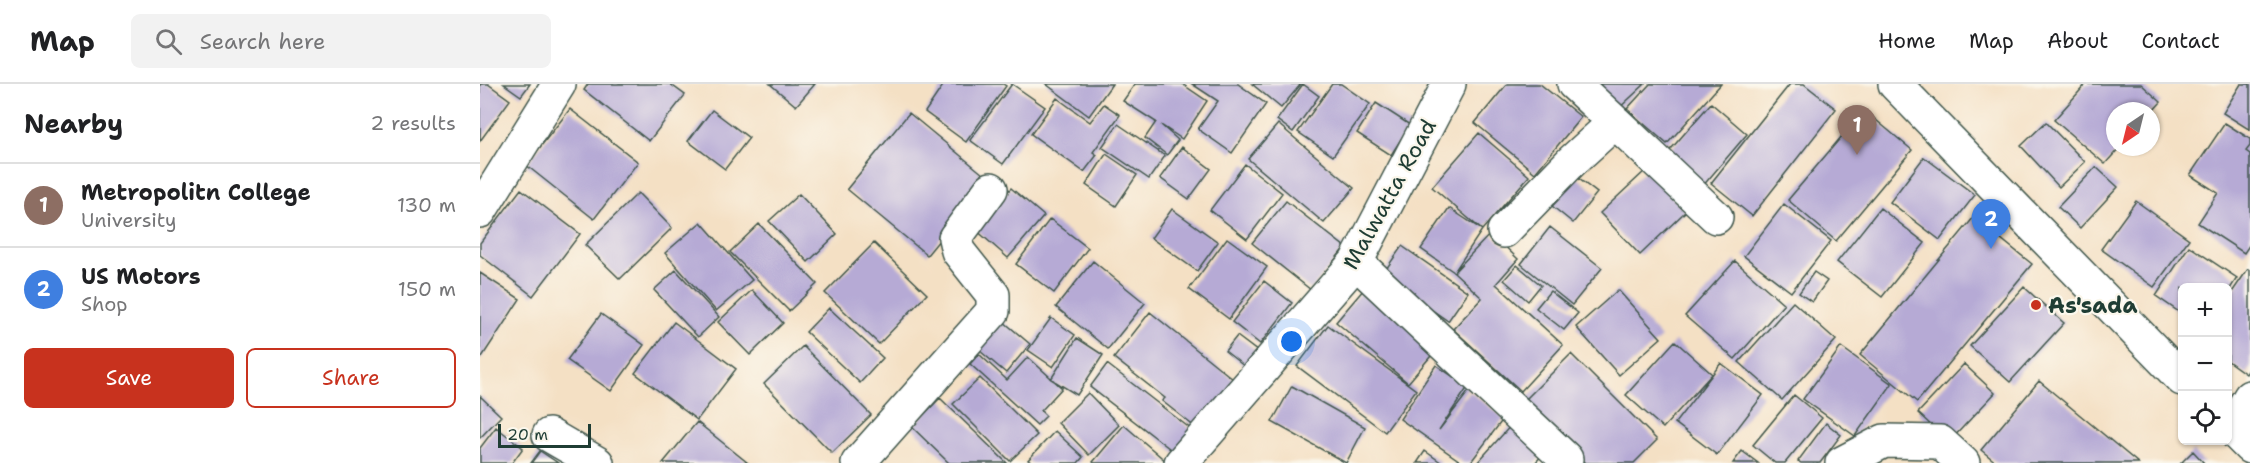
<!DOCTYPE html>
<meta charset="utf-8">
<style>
:root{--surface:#fff;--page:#f2f2f2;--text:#202124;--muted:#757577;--line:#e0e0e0;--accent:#c8321e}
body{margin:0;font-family:"Shantell Sans",sans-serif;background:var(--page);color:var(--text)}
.controls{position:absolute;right:18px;bottom:18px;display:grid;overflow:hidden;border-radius:9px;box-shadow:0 2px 4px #0004}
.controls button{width:54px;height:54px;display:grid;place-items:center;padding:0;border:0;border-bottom:2px solid var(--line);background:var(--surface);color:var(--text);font:30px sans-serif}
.compass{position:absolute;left:1626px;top:18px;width:54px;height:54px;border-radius:50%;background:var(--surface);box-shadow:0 2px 4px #0004;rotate:215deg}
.scale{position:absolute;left:18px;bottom:15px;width:93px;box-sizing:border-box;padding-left:6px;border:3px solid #1f3d34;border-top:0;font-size:16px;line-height:21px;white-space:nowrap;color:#1f3d34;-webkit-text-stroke:4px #fbf7ec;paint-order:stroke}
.you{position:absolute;left:812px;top:258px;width:21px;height:21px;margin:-15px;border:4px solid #fff;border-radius:50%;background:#1a73e8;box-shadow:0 0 0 9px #1a73e833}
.badge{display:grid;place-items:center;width:39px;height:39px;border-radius:50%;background:var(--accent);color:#fff;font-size:20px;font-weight:700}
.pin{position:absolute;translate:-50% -50px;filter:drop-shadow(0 2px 3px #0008)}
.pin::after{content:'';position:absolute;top:32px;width:21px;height:18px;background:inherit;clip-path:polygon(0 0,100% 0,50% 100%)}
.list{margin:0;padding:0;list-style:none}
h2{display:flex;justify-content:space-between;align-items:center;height:78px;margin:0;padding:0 24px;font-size:26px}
h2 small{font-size:20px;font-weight:400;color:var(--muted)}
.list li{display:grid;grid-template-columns:39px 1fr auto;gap:18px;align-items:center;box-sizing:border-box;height:84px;padding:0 24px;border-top:2px solid var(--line)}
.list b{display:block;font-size:22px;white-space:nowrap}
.list p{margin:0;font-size:20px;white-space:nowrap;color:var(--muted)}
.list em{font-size:20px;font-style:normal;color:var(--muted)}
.actions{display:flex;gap:12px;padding:18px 24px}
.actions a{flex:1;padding:14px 0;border:2px solid var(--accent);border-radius:9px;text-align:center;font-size:21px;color:var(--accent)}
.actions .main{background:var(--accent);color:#fff}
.icon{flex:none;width:33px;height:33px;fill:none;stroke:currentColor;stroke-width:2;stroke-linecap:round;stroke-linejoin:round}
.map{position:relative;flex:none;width:1770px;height:379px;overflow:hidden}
header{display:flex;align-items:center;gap:36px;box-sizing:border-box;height:84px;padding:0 30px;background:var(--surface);border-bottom:2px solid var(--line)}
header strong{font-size:28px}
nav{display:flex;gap:33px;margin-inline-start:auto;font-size:21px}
.search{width:420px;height:54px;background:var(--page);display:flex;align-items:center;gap:15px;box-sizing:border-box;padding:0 21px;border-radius:9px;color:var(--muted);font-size:22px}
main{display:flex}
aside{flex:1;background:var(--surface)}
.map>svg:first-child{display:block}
.building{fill:#b6aad5}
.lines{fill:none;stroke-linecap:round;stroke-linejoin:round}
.minor-casing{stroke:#3f554a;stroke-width:36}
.major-casing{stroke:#3f554a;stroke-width:36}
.minor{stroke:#fff;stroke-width:33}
.major{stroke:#fff;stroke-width:33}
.poi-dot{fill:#c8321e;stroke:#fbf7ec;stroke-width:2}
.labels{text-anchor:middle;stroke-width:4.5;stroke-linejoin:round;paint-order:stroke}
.street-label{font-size:22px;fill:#1f3d34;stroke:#fbf7ec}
.poi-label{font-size:22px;font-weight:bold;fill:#1f3d34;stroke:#fbf7ec;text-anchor:start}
</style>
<header>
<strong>Map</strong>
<div class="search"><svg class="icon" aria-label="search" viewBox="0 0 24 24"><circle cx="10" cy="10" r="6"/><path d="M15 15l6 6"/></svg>Search here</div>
<nav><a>Home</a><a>Map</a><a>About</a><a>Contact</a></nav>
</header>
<main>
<aside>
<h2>Nearby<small>2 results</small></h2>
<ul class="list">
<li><span class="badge" style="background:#8d6e63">1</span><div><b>Metropolitn College</b><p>University</p></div><em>130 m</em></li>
<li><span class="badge" style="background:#3f7fe0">2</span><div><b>US Motors</b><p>Shop</p></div><em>150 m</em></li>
</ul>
<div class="actions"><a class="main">Save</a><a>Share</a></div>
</aside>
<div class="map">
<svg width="1770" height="379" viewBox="0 0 1770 379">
<rect width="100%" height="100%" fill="#fbf7ec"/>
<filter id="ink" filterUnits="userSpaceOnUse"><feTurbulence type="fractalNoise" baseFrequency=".0167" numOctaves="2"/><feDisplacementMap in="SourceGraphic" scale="12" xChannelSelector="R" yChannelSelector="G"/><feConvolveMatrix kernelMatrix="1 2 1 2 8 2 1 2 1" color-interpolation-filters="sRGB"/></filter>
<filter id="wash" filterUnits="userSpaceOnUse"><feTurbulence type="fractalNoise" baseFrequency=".008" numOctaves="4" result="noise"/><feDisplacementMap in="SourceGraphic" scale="24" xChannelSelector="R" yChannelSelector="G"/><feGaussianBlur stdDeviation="1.35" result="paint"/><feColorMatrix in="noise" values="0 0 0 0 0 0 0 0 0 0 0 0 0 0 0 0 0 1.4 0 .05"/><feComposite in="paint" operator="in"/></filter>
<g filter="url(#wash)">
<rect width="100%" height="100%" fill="#f4e0c4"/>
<g id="blocks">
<path class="building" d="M 0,0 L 8,0 L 30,16 L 0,57 Z
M 24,0 L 50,0 L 41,12 Z
M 108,0 L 190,0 L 205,11 L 169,57 L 104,6 Z
M 290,0 L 335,0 L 316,22 Z
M 464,0 L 523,0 L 526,2 L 486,58 L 445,28 Z
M 532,0 L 565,23 L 523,80 L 490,56 Z
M 566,0 L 632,0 L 609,32 Z
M 655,0 L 702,0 L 727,17 L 702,55 L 681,41 L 698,56 L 687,71 L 665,54 L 676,38 L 643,17 Z
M 712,0 L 758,0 L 786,20 L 752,69 L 718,45 L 738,17 Z
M 772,0 L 821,0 L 801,24 Z
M 823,0 L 839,12 L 813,48 L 797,36 Z
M 852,0 L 861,0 L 890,20 L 853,72 L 818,48 Z
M 1027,0 L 1060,0 L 1101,33 L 1055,89 L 995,39 Z
M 1111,0 L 1165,0 L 1136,27 Z
M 1170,0 L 1241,0 L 1187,60 L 1147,25 Z
M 1310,0 L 1324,0 L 1356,25 L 1272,132 L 1231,99 Z
M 1606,0 L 1661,0 L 1681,18 L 1671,29 L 1671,27 L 1635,27 L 1635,63 L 1640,63 L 1625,80 L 1574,36 Z
M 1761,0 L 1770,0 L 1770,46 L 1743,29 Z
M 577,14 L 610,38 L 624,20 L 640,31 L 613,68 L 617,71 L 604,88 L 551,50 Z
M 896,19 L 930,41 L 911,71 L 877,49 Z
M 1231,19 L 1267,50 L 1222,103 L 1185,72 Z
M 90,25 L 158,78 L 114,135 L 46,81 Z
M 232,26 L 269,54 L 245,85 L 208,57 Z
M 1384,26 L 1432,66 L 1356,157 L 1308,116 Z
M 429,29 L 509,95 L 447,171 L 367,105 Z
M 1566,38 L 1605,78 L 1579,103 L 1541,62 Z
M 1745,39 L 1770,55 L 1770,62 L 1766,67 L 1770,70 L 1770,160 L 1764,169 L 1718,139 L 1738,109 L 1710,91 Z
M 638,40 L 685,72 L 669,95 L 622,63 Z
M 798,40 L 874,104 L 844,139 L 768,75 Z
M 999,49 L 1049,92 L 1002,146 L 952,103 Z
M 702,63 L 731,85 L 709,115 L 680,94 Z
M 626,70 L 657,91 L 636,122 L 606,101 Z
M 1444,73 L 1495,111 L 1460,156 L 1410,118 Z
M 765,80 L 802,109 L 767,155 L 730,126 Z
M 1616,83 L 1638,103 L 1600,144 L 1578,123 Z
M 1166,86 L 1206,127 L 1160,171 L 1120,129 Z
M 1090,88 L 1117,109 L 1093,139 L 1067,118 Z
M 531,104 L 564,132 L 528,174 L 495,145 Z
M 41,105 L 100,150 L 53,212 L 0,171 L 0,159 Z
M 158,109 L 192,144 L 140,195 L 105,161 Z
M 319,110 L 357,150 L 328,178 L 289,137 Z
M 806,117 L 865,163 L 831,206 L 772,159 Z
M 1656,117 L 1709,155 L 1674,203 L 1621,165 Z
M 1304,120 L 1351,157 L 1311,208 L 1264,172 Z
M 969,124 L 1002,146 L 974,188 L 941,165 Z
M 1400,124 L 1445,159 L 1402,213 L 1357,178 Z
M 692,125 L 738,158 L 717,187 L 671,154 Z
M 1494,133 L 1552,180 L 1437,318 L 1380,271 Z
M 570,135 L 608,164 L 574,209 L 536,180 Z
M 221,138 L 272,196 L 236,227 L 185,169 Z
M 279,140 L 337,200 L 309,227 L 250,168 Z
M 1070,143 L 1122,184 L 1092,221 L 1041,180 Z
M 1011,149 L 1038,175 L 1016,200 L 1083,261 L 1041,307 L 973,245 L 1002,214 L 974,188 Z
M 747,154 L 787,183 L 749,235 L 709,205 Z
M 394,159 L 447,210 L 399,260 L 345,209 Z
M 922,162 L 988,208 L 968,237 L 902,191 Z
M 1709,162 L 1757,194 L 1748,208 L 1748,204 L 1702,204 L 1702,230 L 1676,212 Z
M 613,177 L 665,219 L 628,265 L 576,223 Z
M 1255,177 L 1304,220 L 1255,275 L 1205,232 Z
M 1037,181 L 1061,201 L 1048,217 L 1024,196 Z
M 1768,185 L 1770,186 L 1770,284 L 1766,290 L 1748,277 L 1748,214 Z
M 196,186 L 239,233 L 218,253 L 174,206 Z
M 1334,188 L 1347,197 L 1332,218 L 1319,209 Z
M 0,189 L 40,215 L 0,276 Z
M 784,197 L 812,219 L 780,260 L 752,238 Z
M 1544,203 L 1584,239 L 1530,298 L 1490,262 Z
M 884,205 L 956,266 L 928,299 L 856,238 Z
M 272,206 L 303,239 L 270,271 L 238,238 Z
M 1138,206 L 1181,254 L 1139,291 L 1096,243 Z
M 1070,207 L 1098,229 L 1084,246 L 1056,224 Z
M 1313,218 L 1356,256 L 1302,316 L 1259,278 Z
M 349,224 L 403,274 L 380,299 L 326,248 Z
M 670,228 L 758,299 L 720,347 L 682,317 L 685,314 L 634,274 Z
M 121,230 L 164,261 L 131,307 L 87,276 Z
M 517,232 L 550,260 L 526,289 L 493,261 Z
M 571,234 L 595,251 L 573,283 L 548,266 Z
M 194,238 L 256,285 L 217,336 L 155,289 Z
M 848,241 L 936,306 L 905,348 L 817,282 Z
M 757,252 L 782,271 L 770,287 L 745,267 Z
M 597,254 L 623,271 L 597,311 L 571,295 Z
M 1195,257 L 1232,290 L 1183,344 L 1146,311 Z
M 323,262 L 391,331 L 352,369 L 284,300 Z
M 1361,263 L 1412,300 L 1375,352 L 1323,315 Z
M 499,270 L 527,296 L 548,273 L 582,304 L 561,327 L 566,332 L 557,341 L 490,280 Z
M 1091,270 L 1177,356 L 1154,379 L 1105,379 L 1043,318 Z
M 1241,279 L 1283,311 L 1237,371 L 1195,339 Z
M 627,280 L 716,349 L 698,371 L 610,303 Z
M 1484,280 L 1515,309 L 1469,358 L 1438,329 Z
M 956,281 L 988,303 L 959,346 L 989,307 L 1024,334 L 990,379 L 983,379 L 920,335 Z
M 500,294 L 557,351 L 530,377 L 473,320 Z
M 1559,297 L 1658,379 L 1517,379 L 1501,366 Z
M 812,302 L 885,343 L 866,379 L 792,338 Z
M 608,309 L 639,341 L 609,371 L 578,339 Z
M 1314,311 L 1342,334 L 1305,379 L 1295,379 L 1273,361 Z
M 0,312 L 21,332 L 0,354 Z
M 460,314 L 527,379 L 469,379 L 432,343 Z
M 217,338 L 268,379 L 183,379 Z
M 1033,339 L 1065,368 L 1055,379 L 997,379 Z
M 1346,339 L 1361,351 L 1340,379 L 1321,379 L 1318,377 Z
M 644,341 L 688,379 L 614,379 L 613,378 Z
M 16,343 L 43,364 L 32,379 L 0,379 L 0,364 Z
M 575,347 L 603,373 L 598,379 L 552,379 L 548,376 Z
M 60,367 L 78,379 L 51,379 Z
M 945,367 L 962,379 L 937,379 Z
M 1262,367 L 1278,379 L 1253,379 Z
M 1713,367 L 1724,379 L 1701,379 Z"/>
</g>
</g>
<g filter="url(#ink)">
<use href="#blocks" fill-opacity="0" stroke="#3f554a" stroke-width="1.5"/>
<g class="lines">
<defs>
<path id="minor" d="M 1135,38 L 1236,133
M 0,127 L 79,0
M 1024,147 L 1091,78 L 1135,38 L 1094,0
M 876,178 L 1086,375
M 1751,345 L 1770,313
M 69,351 L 117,379
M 378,379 L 513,227 L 513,211 L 478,167 L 475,154 L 511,105
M 701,379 L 876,178 L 969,0
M 1362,379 L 1404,357 L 1460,358 L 1483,379"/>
<path id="major" d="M 1415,0 L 1702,295
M 1748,341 L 1770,363"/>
</defs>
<use href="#minor" class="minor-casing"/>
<use href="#major" class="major-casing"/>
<use href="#minor" class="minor"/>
<use href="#major" class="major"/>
</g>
</g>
<circle class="poi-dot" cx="1556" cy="221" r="6"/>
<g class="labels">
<g class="street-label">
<text transform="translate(909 110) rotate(-61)" y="8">Malwatta Road</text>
</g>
<g class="poi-label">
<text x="1568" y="229">As'sada</text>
</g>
</g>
</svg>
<div class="controls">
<button>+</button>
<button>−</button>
<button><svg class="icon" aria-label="locate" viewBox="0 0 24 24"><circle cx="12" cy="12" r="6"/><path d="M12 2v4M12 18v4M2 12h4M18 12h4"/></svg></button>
</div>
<svg class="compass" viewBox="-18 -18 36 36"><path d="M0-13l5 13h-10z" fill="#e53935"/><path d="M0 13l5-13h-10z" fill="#757577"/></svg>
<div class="scale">20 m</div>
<div class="you"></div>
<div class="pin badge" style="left:1377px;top:71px;background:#8d6e63">1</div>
<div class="pin badge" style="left:1511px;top:165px;background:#3f7fe0">2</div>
</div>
</main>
